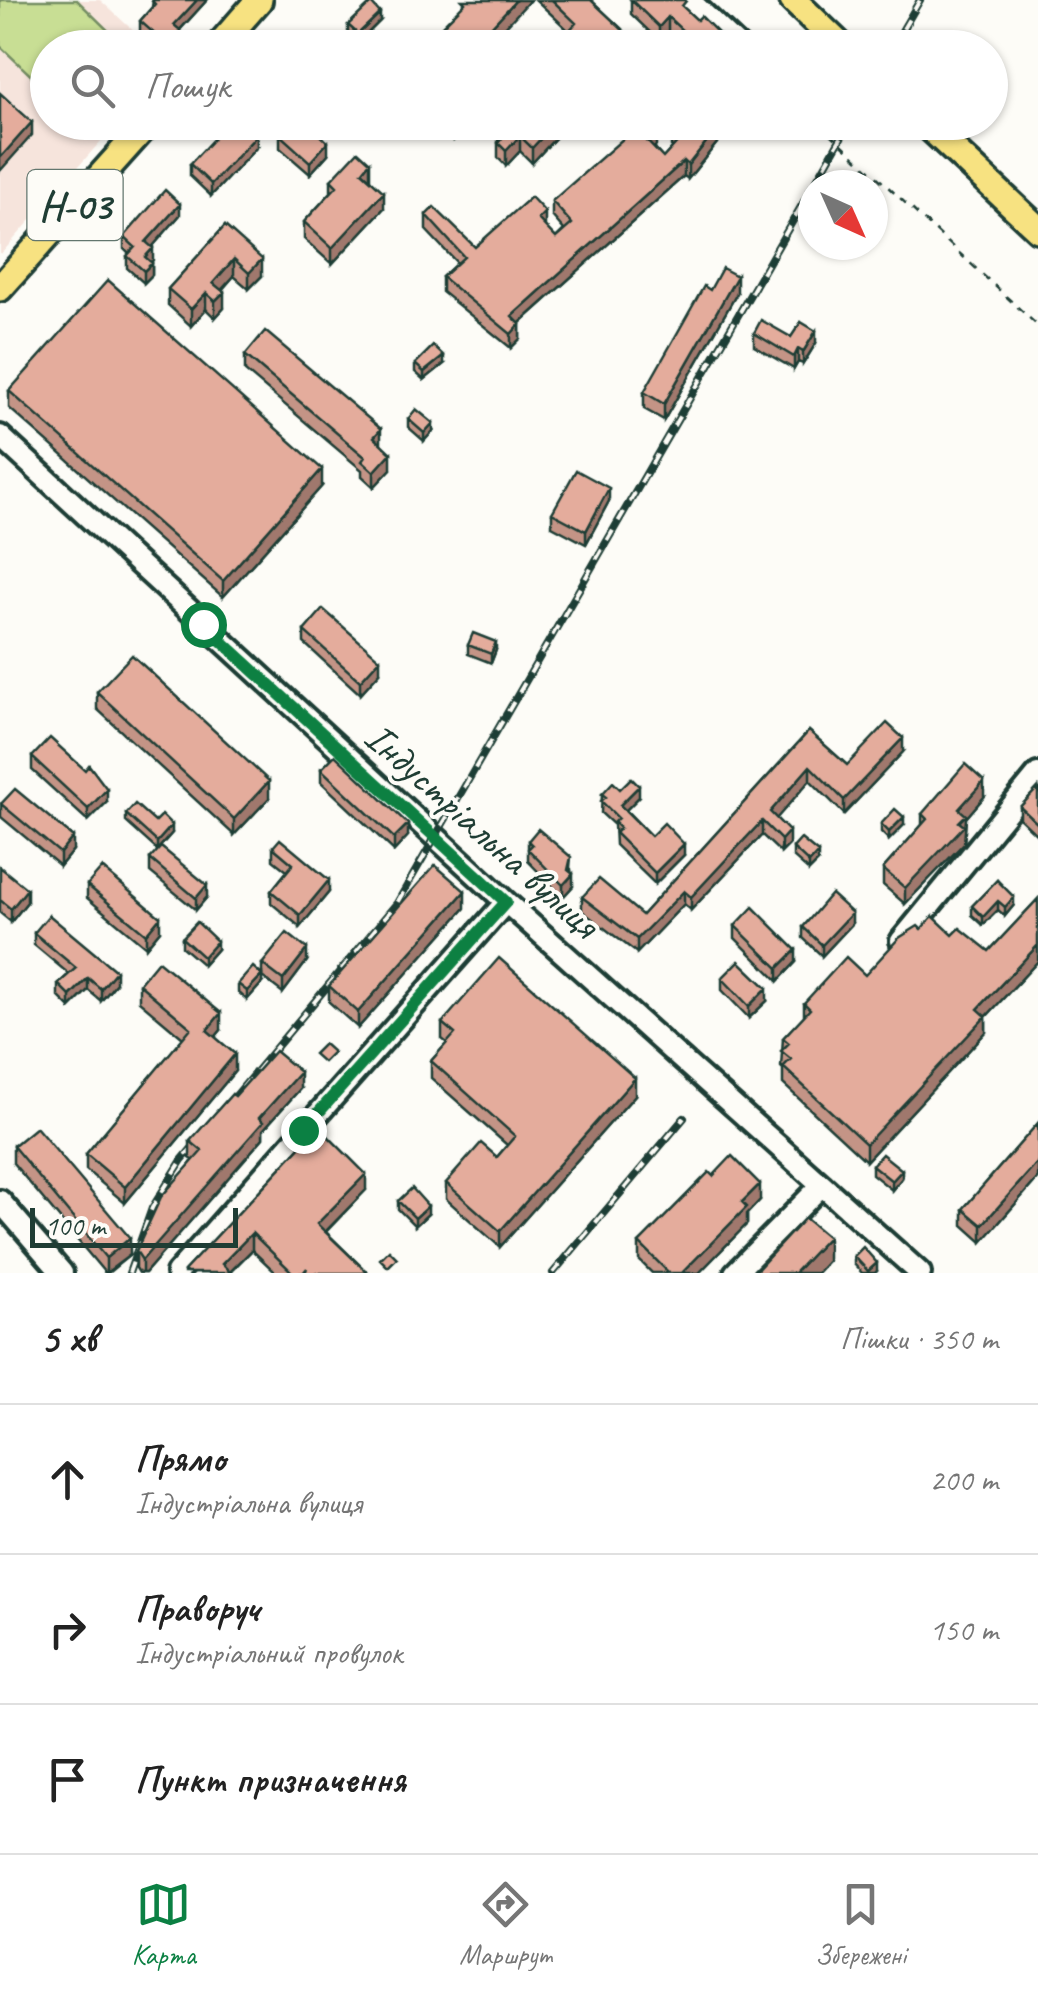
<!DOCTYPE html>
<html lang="uk">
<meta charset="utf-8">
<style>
:root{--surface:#fff;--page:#f6f6f6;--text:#222;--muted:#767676;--line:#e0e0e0;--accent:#0b8043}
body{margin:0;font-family:Caveat,sans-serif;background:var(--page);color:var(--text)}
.compass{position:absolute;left:798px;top:170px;width:90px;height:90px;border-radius:50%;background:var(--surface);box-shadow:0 2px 8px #0004;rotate:135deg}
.scale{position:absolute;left:30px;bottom:25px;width:208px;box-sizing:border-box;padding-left:10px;border:5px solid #1f3d34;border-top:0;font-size:28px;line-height:35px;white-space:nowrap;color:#1f3d34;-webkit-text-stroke:8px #fdfcf7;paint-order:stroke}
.stop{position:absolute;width:30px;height:30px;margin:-22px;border:8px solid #0b8043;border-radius:50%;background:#fff}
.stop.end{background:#0b8043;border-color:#fff;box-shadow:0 2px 10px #0008}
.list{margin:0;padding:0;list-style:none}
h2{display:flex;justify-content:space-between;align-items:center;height:130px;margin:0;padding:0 40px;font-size:42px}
h2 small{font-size:32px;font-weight:400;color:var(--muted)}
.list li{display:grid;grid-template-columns:65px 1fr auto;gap:30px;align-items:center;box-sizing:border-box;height:150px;padding:0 40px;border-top:2px solid var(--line)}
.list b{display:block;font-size:38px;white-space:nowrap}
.list p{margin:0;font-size:32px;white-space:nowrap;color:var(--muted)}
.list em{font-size:32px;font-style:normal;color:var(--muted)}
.icon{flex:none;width:55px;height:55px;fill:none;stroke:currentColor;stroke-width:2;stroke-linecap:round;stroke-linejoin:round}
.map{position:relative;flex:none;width:1038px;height:1273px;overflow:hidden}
.search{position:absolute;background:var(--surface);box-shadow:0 2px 8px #0004;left:30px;right:30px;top:30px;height:110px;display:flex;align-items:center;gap:25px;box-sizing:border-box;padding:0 35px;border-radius:55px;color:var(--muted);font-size:38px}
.sheet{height:580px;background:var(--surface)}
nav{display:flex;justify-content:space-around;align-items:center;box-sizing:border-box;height:140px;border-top:2px solid var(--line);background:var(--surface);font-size:28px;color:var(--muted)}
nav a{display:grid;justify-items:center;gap:5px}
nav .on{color:var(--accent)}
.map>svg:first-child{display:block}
.built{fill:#f6e4dc}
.green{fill:#c8de94;stroke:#748e64;stroke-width:2.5}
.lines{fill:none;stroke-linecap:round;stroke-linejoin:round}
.minor-casing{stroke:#1f3d34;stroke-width:28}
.major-casing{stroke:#1f3d34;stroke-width:32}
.path{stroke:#1f3d34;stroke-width:2.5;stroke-dasharray:8 8;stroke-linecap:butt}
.minor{stroke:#fdfcf7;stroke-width:20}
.major{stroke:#f7e281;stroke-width:25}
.rail-casing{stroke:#1f3d34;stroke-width:8}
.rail{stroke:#fdfcf7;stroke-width:4;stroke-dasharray:11;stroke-linecap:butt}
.wall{fill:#c49486;stroke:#1f3d34;stroke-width:2.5}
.shaded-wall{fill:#a0786d;stroke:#1f3d34;stroke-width:2.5}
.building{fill:#e4ac9c;stroke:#1f3d34;stroke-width:2.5}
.route{stroke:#0b8043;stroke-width:12}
.labels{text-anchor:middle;stroke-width:8;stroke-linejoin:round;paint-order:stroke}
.shield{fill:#fdfcf7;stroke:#62766e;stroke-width:2.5}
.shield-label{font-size:40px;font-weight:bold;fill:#1f3d34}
.street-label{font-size:42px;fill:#1f3d34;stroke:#fdfcf7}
</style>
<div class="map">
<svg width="1038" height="1273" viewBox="0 0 1038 1273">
<rect width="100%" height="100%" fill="#fdfcf7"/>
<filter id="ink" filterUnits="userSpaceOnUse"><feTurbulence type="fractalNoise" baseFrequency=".01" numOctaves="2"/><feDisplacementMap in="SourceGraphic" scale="20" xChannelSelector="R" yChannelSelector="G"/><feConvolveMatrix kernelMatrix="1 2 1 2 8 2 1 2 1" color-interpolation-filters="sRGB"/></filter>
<g filter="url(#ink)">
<path class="built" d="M 0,0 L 100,0 L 151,47 L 48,48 L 48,122 L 117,123 L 0,255 Z"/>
<path class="green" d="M 0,0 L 77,0 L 125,47 L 48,48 L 47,91 L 0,46 Z"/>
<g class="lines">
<defs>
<path id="minor" d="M 689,0 L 740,48
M 0,436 L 506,902 L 920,1273
M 901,941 L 1038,774
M 0,1201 L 62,1273
M 177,1273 L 506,902
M 735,1273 L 822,1185"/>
<path id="major" d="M 793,0 L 843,48
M 217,48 L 259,0
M 924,122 L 1038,229
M 0,288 L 149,122"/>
</defs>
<use href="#minor" class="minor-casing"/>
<use href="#major" class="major-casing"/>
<path class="path" d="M 818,122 L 1038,326"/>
<use href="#minor" class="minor"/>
<use href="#major" class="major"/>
<defs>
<path id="rail" d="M 892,48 L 920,0
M 814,185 L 850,122
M 129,1273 L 152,1208 L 182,1160 L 397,903 L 813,186
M 553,1273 L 684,1118"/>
</defs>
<use href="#rail" class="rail-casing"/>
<use href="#rail" class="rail"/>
</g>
<path class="wall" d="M 153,0 L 207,0 L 180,30 L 180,42 L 175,48 L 156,48 L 140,33 L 140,21 L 152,7 Z
M 536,0 L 591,0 L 642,48 L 569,31 Z
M 631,0 L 686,10 L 697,20 L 676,40 L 668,32 L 659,41 L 631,14 Z
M 380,21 L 358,43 L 348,33 L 348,25 Z
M 436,122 L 470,122 L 454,140 Z
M 490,122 L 570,122 L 532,163 L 520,151 L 506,166 L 498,158 L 498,131 Z
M 604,122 L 628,122 L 617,135 Z
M 734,122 L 688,179 L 684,176 L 520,323 L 520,339 L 511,348 L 442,292 L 442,277 L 457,263 L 426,230 L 426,215 L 475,247 L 545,227 L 556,238 L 564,230 L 552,216 L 552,201 L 656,146 L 654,148 L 663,158 L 673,147 L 671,146 L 671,131 Z
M 280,135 L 328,154 L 310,174 L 280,148 Z
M 257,147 L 211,196 L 190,176 L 190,164 Z
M 370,179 L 384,208 L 332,264 L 304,239 L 304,222 L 331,192 L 331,180 Z
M 180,215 L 152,247 L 152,275 L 144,283 L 127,268 L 127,256 L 129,254 L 124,249 L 124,237 Z
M 225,226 L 262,276 L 249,289 L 234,276 L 222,290 L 224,308 L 215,318 L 206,309 L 191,326 L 168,305 L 168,289 Z
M 710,290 L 737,293 L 664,420 L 644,409 L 644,392 Z
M 754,333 L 791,337 L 816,343 L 803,364 L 798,362 L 794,369 L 754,346 Z
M 245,355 L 381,444 L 391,469 L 374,487 L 362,476 L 362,470 L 245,371 Z
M 415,364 L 444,364 L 424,380 L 415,372 Z
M 9,391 L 322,486 L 223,597 L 9,408 Z
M 408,419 L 433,431 L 424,441 L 408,427 Z
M 609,501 L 586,544 L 552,526 L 552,513 Z
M 304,631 L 380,672 L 360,694 L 304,643 Z
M 468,645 L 496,650 L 491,663 L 468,654 Z
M 97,692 L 269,798 L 234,835 L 97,709 Z
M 809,731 L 847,765 L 903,752 L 844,814 L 810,780 L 776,818 L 789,845 L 781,853 L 762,835 L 691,910 L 684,904 L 637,953 L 582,911 L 582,897 L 642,915 Z
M 32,757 L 107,802 L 88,821 L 32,770 Z
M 321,769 L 408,836 L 394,851 L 321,782 Z
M 1038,788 L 1038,836 L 1020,819 L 1020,807 Z
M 602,794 L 639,797 L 626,810 L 651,836 L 684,855 L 655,884 L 615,845 L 614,825 L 601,813 Z
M 984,797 L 966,818 L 964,843 L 905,904 L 883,885 L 883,869 L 922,825 L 922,814 Z
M 1,804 L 73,850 L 60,866 L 1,817 Z
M 126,814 L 155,822 L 172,833 L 157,850 L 126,822 Z
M 881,824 L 904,825 L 889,840 L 881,832 Z
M 528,841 L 571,869 L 573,886 L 563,897 L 528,861 Z
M 273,847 L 329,892 L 300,927 L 271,903 L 271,891 L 287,871 L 273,860 Z
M 793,848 L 818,862 L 809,871 L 793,857 Z
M 150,859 L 207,897 L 196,910 L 150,872 Z
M 0,867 L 27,902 L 11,922 L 0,913 Z
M 997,880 L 1014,905 L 1005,916 L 998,910 L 983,925 L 972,915 L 972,906 Z
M 87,885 L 160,930 L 146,947 L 87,898 Z
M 1038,899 L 1038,961 L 986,1017 L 986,1032 L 866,1161 L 783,1084 L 783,1069 L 781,1067 L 783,1038 L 804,1016 L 804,1003 L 953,935 L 989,951 Z
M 465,908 L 358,1028 L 329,1002 L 329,986 Z
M 852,924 L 822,956 L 803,938 L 803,927 Z
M 735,926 L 796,962 L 778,981 L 735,938 Z
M 34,933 L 116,983 L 101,1001 L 88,990 L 70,1008 L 58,996 L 58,984 L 69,974 L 34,945 Z
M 182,938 L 217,949 L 203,965 L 182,947 Z
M 307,961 L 283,993 L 262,977 L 262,964 Z
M 722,978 L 767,1001 L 749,1018 L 722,990 Z
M 262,983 L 247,1000 L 238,992 L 238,984 Z
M 139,984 L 221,1030 L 215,1037 L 235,1071 L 125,1203 L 86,1170 L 86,1154 L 183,1038 L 139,1001 Z
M 442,1023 L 635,1095 L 500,1247 L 446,1199 L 446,1183 L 497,1157 L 507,1145 L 431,1078 L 431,1061 L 447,1043 L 442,1039 Z
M 300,1089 L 263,1130 L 263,1138 L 145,1273 L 139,1273 L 136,1268 L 136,1251 L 193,1160 L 190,1158 L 190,1141 L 235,1096 Z
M 1038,1123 L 1038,1178 L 982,1242 L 963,1225 L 963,1209 Z
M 319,1127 L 366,1190 L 326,1232 L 368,1273 L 276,1273 L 252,1250 L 230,1272 L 231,1273 L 184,1273 L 184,1271 Z
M 13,1146 L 130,1255 L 108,1273 L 105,1273 L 13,1163 Z
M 872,1165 L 902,1178 L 892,1190 L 872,1174 Z
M 713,1176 L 760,1200 L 747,1214 L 747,1224 L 699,1273 L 652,1273 L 639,1260 L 639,1243 Z
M 398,1201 L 428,1214 L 415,1226 L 398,1209 Z
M 854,1256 L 877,1271 L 875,1273 L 862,1273 L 854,1264 Z"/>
<path class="shaded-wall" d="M 197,0 L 207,0 L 174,36 L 174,25 Z
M 516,0 L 530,0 L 491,42 L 491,27 Z
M 380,13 L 380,21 L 358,43 L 358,34 Z
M 668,17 L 668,32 L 659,41 L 659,27 Z
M 180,30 L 180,42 L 175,48 L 167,48 L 167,45 Z
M 32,122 L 32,135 L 0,171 L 0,158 Z
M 456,122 L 470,122 L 454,140 L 454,125 Z
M 556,122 L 570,122 L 532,163 L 532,148 Z
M 617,122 L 628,122 L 617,135 Z
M 722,122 L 734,122 L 688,179 L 688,165 Z
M 656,131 L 656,146 L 646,154 L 646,140 Z
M 257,135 L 257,147 L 211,196 L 211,184 Z
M 520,136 L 520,151 L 506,166 L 506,151 Z
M 328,142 L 328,154 L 310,174 L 310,162 Z
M 684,161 L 684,176 L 512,330 L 512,316 Z
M 370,162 L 370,179 L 362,172 Z
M 384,192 L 384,208 L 332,264 L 332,248 Z
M 180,204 L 180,215 L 146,254 L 146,242 Z
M 545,212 L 545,227 L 538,219 Z
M 153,248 L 153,260 L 145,269 L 145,257 Z
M 234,259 L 234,276 L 213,299 L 213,283 Z
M 262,259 L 262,276 L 249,289 L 249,273 Z
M 152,263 L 152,275 L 144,283 L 144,271 Z
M 737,276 L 737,293 L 664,420 L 664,404 Z
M 224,292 L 224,308 L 215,318 L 215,301 Z
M 206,293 L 206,309 L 191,326 L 191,309 Z
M 520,324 L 520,339 L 511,348 L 511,334 Z
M 816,331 L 816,343 L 803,364 L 803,352 Z
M 798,349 L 798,362 L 794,369 L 794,357 Z
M 444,356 L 444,364 L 424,380 L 424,372 Z
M 433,423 L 433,431 L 424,441 L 424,433 Z
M 381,429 L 381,445 L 374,437 Z
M 391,453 L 391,469 L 374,487 L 374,472 Z
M 322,469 L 322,486 L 223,597 L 223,581 Z
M 609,488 L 609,501 L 586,544 L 586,531 Z
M 496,642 L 496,650 L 491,663 L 491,654 Z
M 380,659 L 380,672 L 360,694 L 360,681 Z
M 903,738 L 903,752 L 844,814 L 844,800 Z
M 810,766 L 810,780 L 770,826 L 770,812 Z
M 269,781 L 269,798 L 234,835 L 234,819 Z
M 984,781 L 984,797 L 966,818 L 964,843 L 905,904 L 905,888 L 959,809 Z
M 639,786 L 639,797 L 620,816 L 620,805 Z
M 107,789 L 107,802 L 88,821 L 88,809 Z
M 904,817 L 904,825 L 889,840 L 889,832 Z
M 762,821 L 762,835 L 691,910 L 691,897 Z
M 408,824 L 408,836 L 394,851 L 394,838 Z
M 172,825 L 172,833 L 157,850 L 157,842 Z
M 789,831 L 789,845 L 781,853 L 781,840 Z
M 73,837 L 73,850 L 60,866 L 60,853 Z
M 684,844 L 684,855 L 655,884 L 655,873 Z
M 818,853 L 818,862 L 809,871 L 809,863 Z
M 571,857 L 569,879 L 573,874 L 573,886 L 563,897 L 563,885 Z
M 329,880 L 329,892 L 300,927 L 300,915 Z
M 207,885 L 207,897 L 196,910 L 196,898 Z
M 27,889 L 27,902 L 11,922 L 11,909 Z
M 465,891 L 465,908 L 358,1028 L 358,1012 Z
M 684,891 L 684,904 L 637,953 L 637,939 Z
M 1014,897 L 1014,905 L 1005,916 L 1005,907 Z
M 998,901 L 998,910 L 983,925 L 983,917 Z
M 852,913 L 852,924 L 822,956 L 822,945 Z
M 160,917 L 160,930 L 146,947 L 146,934 Z
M 217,941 L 217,949 L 203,965 L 203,957 Z
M 1038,945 L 1038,961 L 986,1017 L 986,1032 L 866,1161 L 866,1144 L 978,1009 Z
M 307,949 L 307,961 L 283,993 L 283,980 Z
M 796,950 L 796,962 L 778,981 L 778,968 Z
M 116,971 L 116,983 L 101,1001 L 101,989 Z
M 262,975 L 262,983 L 247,1000 L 247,991 Z
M 88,978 L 88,990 L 70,1008 L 70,996 Z
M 767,988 L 767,1001 L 749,1018 L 749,1006 Z
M 221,1013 L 221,1030 L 207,1047 L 207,1030 Z
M 235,1054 L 235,1071 L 125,1203 L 125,1187 Z
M 300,1072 L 300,1089 L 263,1130 L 263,1138 L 145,1273 L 142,1273 L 142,1260 L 259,1118 Z
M 635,1078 L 635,1095 L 500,1247 L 500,1231 Z
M 1038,1162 L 1038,1178 L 982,1242 L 982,1225 Z
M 902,1170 L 902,1178 L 892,1190 L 892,1181 Z
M 366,1174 L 366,1190 L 317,1240 L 317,1224 Z
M 760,1184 L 760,1200 L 747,1214 L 747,1224 L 699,1273 L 682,1273 L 742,1202 Z
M 428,1206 L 428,1214 L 415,1226 L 415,1218 Z
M 252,1233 L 252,1250 L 229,1273 L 222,1264 Z
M 828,1237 L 828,1261 L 817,1273 L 794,1273 Z
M 130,1238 L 130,1255 L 106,1273 L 106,1258 Z
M 877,1263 L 877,1271 L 875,1273 L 868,1273 L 868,1271 Z"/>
<path class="building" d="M 153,0 L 197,0 L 174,25 L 180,30 L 167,45 L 140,21 L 155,4 L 152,1 Z
M 462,0 L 516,0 L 491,27 L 513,48 L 420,48 L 465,3 Z
M 552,0 L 591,0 L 642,48 L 553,48 L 576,23 Z
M 631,0 L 685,0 L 686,1 L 682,6 L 697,20 L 701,16 L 733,48 L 668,48 L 684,32 L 668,17 L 659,27 Z
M 371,3 L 380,13 L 358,34 L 348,25 Z
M 0,93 L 32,122 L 0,158 Z
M 229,122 L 244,122 L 257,135 L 211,184 L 190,164 Z
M 291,122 L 306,122 L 328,142 L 310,162 L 280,135 Z
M 505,122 L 556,122 L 532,148 L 520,136 L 506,151 L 498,143 L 503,137 L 498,132 Z
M 642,122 L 648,122 L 656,131 L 646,140 L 663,158 L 680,139 L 671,131 L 678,122 L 722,122 L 688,165 L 684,161 L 512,316 L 520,324 L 511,334 L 442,277 L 464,257 L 426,215 L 434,207 L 475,247 L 531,197 L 545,212 L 538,219 L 556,238 L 572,224 L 552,201 Z
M 358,151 L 370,162 L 362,172 L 384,192 L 332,248 L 304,222 L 337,186 L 331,180 Z
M 165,190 L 180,204 L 146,242 L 153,248 L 145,257 L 152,263 L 144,271 L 127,256 L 135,247 L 124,237 Z
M 225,226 L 262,259 L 249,273 L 234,259 L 213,283 L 224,292 L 215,301 L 206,293 L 191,309 L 168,289 Z
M 722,268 L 737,276 L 664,404 L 644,392 L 704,286 L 710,290 Z
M 108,280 L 322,469 L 223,581 L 9,391 Z
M 761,320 L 791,337 L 801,322 L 816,331 L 803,352 L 798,349 L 794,357 L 754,333 Z
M 265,331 L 381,429 L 374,437 L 391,453 L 374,472 L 362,461 L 365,457 L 245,355 Z
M 433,346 L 444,356 L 424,372 L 415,364 Z
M 416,409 L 433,423 L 424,433 L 408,419 Z
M 576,470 L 609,488 L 586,531 L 552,513 Z
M 323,609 L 380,659 L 360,681 L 304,631 Z
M 473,633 L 496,642 L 491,654 L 468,645 Z
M 132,655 L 269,781 L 234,819 L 97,692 Z
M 887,723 L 903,738 L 844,800 L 810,766 L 770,812 L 789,831 L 781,840 L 762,821 L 691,897 L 684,891 L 637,939 L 582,897 L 599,879 L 642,915 L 809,731 L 847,765 Z
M 50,738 L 85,770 L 89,765 L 107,789 L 88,809 L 32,757 Z
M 335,755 L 408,824 L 394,838 L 321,769 Z
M 965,764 L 984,781 L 959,809 L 966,815 L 959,822 L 964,826 L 905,888 L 883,869 L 927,819 L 922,814 Z
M 631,778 L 639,786 L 620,805 L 651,836 L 664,823 L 684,844 L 655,873 L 615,833 L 620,828 L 614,822 L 618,818 L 601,801 L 606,797 L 602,794 L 613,782 L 620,789 Z
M 1038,788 L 1038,824 L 1020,807 Z
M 15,789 L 73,837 L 60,853 L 1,804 Z
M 135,804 L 155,822 L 162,815 L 172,825 L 157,842 L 126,814 Z
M 895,809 L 904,817 L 889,832 L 881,824 Z
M 538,829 L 571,857 L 568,870 L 573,874 L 563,885 L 528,849 L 532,845 L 528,841 Z
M 280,839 L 329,880 L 300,915 L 271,891 L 293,864 L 273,847 Z
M 801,839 L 818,853 L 809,863 L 793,848 Z
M 161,847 L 207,885 L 196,898 L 150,859 Z
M 435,865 L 465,891 L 358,1012 L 329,986 Z
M 0,867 L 27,889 L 11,909 L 0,900 Z
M 102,868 L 160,917 L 146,934 L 87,885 Z
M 997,880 L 1014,897 L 1005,907 L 998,901 L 983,917 L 972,906 Z
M 831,894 L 852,913 L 822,945 L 803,927 Z
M 1038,899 L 1038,945 L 978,1009 L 986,1016 L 866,1144 L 783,1067 L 791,1059 L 781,1051 L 789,1043 L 783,1038 L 810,1009 L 804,1003 L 846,957 L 865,975 L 899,938 L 918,926 L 921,929 L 933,916 L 953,935 L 960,928 L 989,951 Z
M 753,907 L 796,950 L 778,968 L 735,926 Z
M 49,915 L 116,971 L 101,989 L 88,978 L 70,996 L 58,984 L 76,968 L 34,933 Z
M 197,922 L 217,941 L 203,957 L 182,938 Z
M 287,933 L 307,949 L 283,980 L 262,964 Z
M 499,958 L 635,1078 L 500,1231 L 446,1183 L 481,1143 L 497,1157 L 515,1136 L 431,1061 L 455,1034 L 442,1023 Z
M 158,961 L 221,1013 L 207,1030 L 235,1054 L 125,1187 L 86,1154 L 191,1028 L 139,984 Z
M 739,961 L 767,988 L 749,1006 L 722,978 Z
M 253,967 L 262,975 L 247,991 L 238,984 Z
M 324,1044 L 333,1052 L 323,1062 L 314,1054 Z
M 275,1051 L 300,1072 L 259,1118 L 263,1122 L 142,1260 L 136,1251 L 161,1197 L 202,1151 L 190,1141 L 232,1094 L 235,1096 Z
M 1038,1123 L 1038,1162 L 982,1225 L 963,1209 Z
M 36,1127 L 130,1238 L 106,1258 L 13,1146 Z
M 319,1127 L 366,1174 L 317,1224 L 368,1273 L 305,1273 L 307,1268 L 303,1273 L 293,1273 L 252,1233 L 222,1264 L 231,1273 L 187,1273 L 184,1271 Z
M 882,1154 L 902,1170 L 892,1181 L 872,1165 Z
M 732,1156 L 760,1184 L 742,1202 L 747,1207 L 682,1273 L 669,1273 L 639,1243 L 709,1172 L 713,1176 Z
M 412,1188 L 428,1206 L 415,1218 L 398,1201 Z
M 805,1218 L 828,1237 L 794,1273 L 754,1273 Z
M 863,1247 L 877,1263 L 868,1271 L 854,1256 Z
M 389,1250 L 397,1258 L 388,1267 L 380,1259 Z"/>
</g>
<g class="lines" filter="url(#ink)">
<path class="route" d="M 203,624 L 506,902 L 303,1130"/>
</g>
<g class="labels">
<rect class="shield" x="27.5" y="170" width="95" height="70" rx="8"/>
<g class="shield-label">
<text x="75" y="219">Н-03</text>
</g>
<g class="street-label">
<text transform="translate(483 829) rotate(42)" y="15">Індустріальна вулиця</text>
</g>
</g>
</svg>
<svg class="compass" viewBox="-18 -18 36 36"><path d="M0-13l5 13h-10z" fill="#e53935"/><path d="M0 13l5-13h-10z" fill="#767676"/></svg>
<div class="scale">100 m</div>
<div class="stop" style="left:203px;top:624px"></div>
<div class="stop end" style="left:303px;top:1130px"></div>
<div class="search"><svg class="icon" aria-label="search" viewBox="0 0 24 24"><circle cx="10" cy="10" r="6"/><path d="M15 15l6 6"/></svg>Пошук</div>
</div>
<section class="sheet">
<h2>5 хв<small>Пішки · 350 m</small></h2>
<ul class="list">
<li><svg class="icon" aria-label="ahead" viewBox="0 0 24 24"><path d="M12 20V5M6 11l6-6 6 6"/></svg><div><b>Прямо</b><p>Індустріальна вулиця</p></div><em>200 m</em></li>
<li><svg class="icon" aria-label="right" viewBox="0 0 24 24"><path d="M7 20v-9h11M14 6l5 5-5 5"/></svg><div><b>Праворуч</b><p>Індустріальний провулок</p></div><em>150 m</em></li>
<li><svg class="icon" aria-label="arrive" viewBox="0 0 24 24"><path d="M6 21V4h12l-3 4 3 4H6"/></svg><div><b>Пункт призначення</b></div></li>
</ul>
</section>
<nav>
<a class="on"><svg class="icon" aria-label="map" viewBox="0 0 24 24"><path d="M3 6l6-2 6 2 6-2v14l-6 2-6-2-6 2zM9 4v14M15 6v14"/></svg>Карта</a>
<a><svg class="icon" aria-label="directions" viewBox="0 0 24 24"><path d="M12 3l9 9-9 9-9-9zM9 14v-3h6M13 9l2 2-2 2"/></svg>Маршрут</a>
<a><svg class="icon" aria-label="saved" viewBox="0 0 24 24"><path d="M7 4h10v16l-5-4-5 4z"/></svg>Збережені</a>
</nav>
